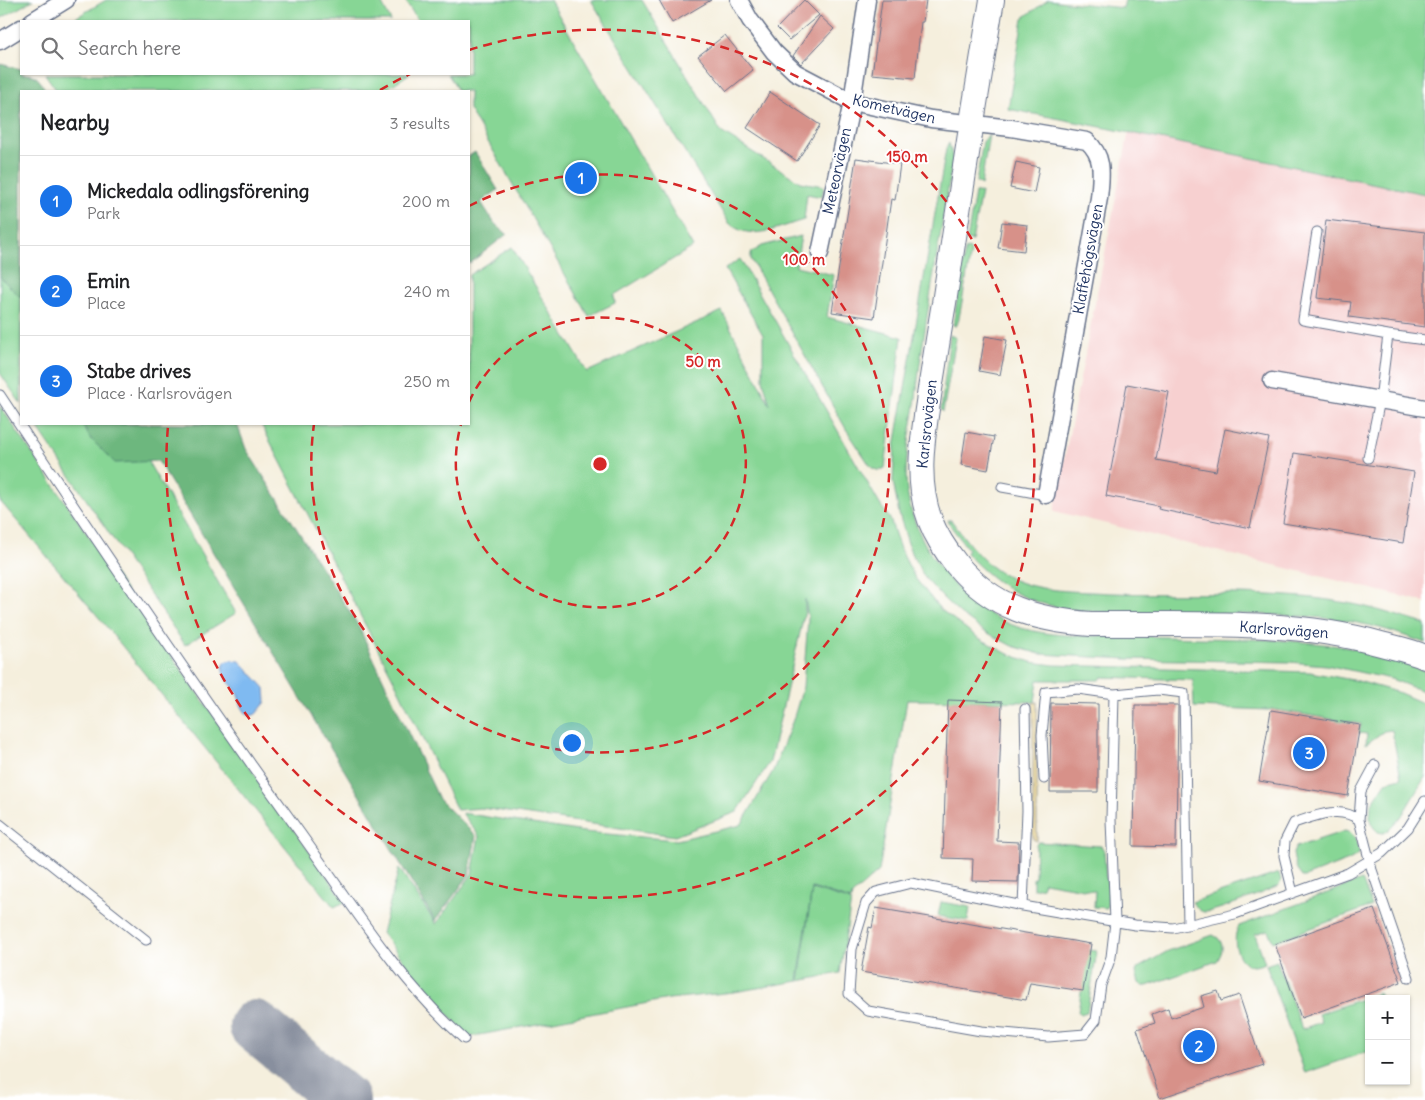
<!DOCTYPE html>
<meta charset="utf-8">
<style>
:root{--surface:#fff;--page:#f2f2f2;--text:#202124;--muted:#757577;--line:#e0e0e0;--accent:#1a73e8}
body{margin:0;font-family:Delius,sans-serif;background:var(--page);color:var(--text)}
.controls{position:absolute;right:15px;bottom:15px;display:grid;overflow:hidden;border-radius:0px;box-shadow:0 1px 4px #0004}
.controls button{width:45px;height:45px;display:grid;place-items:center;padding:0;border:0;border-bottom:1px solid var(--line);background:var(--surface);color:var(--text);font:25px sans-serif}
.you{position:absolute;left:571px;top:742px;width:18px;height:18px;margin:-12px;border:4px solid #fff;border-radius:50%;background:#1a73e8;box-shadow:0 0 0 8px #1a73e833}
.badge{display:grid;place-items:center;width:32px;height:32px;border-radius:50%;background:var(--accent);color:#fff;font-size:16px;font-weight:700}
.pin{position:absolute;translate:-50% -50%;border:2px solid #fff;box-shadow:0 1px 5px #0006}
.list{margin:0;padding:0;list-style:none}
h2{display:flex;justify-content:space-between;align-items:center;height:65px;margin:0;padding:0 20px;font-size:21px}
h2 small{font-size:16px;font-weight:400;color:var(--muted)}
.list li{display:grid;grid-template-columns:32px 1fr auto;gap:15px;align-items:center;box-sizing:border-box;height:90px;padding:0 20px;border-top:1px solid var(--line)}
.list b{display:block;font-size:19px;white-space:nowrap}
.list p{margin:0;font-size:16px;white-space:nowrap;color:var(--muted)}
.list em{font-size:16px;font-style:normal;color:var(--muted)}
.icon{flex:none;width:28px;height:28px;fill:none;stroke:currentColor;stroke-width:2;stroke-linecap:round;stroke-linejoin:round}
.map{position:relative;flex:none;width:1425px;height:1100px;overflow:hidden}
.search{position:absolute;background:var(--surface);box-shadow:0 1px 4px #0004;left:20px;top:20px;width:450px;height:55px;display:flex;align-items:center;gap:12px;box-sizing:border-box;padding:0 18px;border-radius:0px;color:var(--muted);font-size:19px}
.panel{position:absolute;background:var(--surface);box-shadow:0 1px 4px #0004;left:20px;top:90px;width:450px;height:335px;border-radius:0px}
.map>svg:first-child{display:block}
.built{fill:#f7d0d0}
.green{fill:#87d695;stroke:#51827a}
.forest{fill:#6db77e;stroke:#44736e}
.sand{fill:#eeda9e;stroke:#84847e}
.water{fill:#7fbaf1;stroke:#4d74a8}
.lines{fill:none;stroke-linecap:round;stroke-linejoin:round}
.taxiway{stroke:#888f9e;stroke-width:52}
.building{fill:#d79189}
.lane-casing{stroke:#67728a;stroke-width:11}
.street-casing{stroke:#67728a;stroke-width:19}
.secondary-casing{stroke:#67728a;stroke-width:26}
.lane{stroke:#fff;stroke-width:9}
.street{stroke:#fff;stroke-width:16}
.secondary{stroke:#fff;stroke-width:24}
.ring{fill:none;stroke:#d62828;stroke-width:2.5;stroke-dasharray:9 6}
.labels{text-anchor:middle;stroke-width:4;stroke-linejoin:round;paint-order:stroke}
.street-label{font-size:15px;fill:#1b2f5e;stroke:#fff}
.centre{fill:#d62828;stroke:#fff;stroke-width:2.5}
.ring-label{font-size:15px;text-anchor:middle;font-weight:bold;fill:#d62828;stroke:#fff;stroke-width:4;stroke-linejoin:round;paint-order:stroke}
</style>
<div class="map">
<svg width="1425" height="1100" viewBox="0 0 1425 1100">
<rect width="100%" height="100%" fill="#fff"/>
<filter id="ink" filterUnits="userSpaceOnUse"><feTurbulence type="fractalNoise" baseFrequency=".02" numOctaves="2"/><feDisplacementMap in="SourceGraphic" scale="10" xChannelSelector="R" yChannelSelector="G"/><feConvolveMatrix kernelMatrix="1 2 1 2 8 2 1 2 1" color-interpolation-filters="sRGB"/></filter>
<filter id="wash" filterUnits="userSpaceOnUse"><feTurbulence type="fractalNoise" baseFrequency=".0096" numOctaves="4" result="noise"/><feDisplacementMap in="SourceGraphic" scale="20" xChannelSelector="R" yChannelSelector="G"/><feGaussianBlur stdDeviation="1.12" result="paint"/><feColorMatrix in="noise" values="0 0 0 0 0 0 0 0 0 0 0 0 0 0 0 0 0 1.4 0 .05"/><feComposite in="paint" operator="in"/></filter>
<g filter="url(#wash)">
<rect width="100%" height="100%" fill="#f5efdd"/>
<path class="built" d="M 1129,131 L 1283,165 L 1425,194 L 1425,602 L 1054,511 Z"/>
<path class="green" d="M 0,0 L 33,0 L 0,19 Z
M 106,0 L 380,0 L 391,21 L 70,21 Z
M 405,0 L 550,0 L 693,247 L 614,295 L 615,303 L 589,316 L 469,109 L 469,91 L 458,91 L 448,74 L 469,74 L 469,21 L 418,21 Z
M 591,0 L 642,0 L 721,132 L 800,182 L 824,186 L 822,197 L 807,194 L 804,220 C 785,225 762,237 743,231 C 738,230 733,226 729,223 Z
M 1048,0 L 1123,8 L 1125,0 L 1425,0 L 1425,194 C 1286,166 1148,135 1008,109 L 1023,18 Z
M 45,74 L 409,74 L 383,91 L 57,91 Z
M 989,134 L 981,185 L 976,182 L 983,142 Z
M 949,143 L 953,159 C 943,220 932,281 923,343 C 920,361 918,380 916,398 C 912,429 903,460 907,491 C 915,549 964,611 1021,628 C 1049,636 1080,636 1109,636 C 1138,636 1168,637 1197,638 C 1274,640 1351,638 1422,670 L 1425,671 L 1425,692 L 1391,679 L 1326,665 L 1289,662 L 1127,659 L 1040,654 L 1012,646 L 984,631 L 960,614 L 943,598 L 925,578 L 911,553 L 899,514 L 893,481 L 895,447 L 946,149 Z
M 981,192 L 972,241 L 967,240 L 975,193 Z
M 0,204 L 21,242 L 21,404 L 0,373 Z
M 801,236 L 796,266 L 834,275 L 827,317 L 902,337 L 885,468 C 879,471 877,471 871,467 L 846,429 L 751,259 L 751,253 L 762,246 Z
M 512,247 L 587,372 L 722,311 L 770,405 L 763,380 L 763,335 L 725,269 L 740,259 L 879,503 L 890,519 L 900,549 L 915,578 L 940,609 L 977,637 L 1008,654 L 1031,662 L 1054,665 L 1310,672 L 1358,681 L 1400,693 L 1425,704 L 1425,777 L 1401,817 L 1388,831 L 1383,833 L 1378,832 L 1374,828 L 1371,823 L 1370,817 L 1371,805 L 1386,782 L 1401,778 L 1392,730 L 1384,731 L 1366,744 L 1367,734 L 1359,733 L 1361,724 L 1271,709 L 1269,710 L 1194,707 L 1193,680 L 1102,677 L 1100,680 L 1038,680 L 1035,702 L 907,700 L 879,871 L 852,895 L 851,900 L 812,888 L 798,981 L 734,992 L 669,999 L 469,1037 L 426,991 L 382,933 L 399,868 L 436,924 L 472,874 L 479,836 L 462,813 L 584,832 L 677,840 L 741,825 L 773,771 L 793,720 L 803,687 L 808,619 L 805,599 L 805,611 L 770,762 L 737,812 L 675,836 L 481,808 L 457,810 L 397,686 L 261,424 L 469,424 L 469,275 Z
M 969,248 L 971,252 L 959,318 L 957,325 L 955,326 L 953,325 L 965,250 Z
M 950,335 L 956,338 L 943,412 L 941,410 Z
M 0,406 L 137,607 L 345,902 L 334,907 L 101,620 L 0,501 Z
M 35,424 L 126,424 L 236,613 L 185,645 Z
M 948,520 L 951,520 C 967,541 982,564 1006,576 C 1032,590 1063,591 1091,592 C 1140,595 1190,593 1239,594 C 1273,595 1308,596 1341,602 C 1369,606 1397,616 1425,624 L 1425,643 C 1405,636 1384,628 1363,624 C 1335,618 1305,616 1276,615 C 1227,613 1177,614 1128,613 C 1091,612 1054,611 1020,595 C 999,585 982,570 966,553 L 968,549 L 952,528 Z
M 1345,831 C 1355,833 1360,844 1359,854 L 1349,860 L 1305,877 L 1302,877 C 1296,870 1294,861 1293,853 L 1296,847 Z
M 1038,842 L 1101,846 L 1104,850 L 1106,877 L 1109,890 L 1107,908 L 1094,907 L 1095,891 L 1044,882 L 1042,887 L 1033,889 L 1033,878 L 1035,878 L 1036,845 Z
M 1279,873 L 1281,880 L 1279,886 C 1266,891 1214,913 1204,912 C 1199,911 1195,906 1192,902 Z
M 1362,880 L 1372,906 L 1273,942 L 1268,930 L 1255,934 L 1265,963 C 1262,964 1257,966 1253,966 C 1236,964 1231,938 1239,926 Z
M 812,889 L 851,901 L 840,973 L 799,981 Z
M 941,902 L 970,907 L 968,921 L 938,916 Z
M 1213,935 L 1218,938 C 1225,946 1222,953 1217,961 L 1147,986 L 1143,986 L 1139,983 L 1136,972 L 1138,968 L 1168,951 Z
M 1088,950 L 1097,951 L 1087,1012 L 1080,1014 L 1078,1011 Z
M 1277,961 L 1302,1029 L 1321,1022 L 1318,1014 L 1379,993 L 1382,999 L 1369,999 L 1369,1051 L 1305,1073 L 1266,965 Z"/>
<path class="forest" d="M 0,64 L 21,69 L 21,74 C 38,74 38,78 46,91 L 21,91 L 21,298 L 0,277 Z
M 475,152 L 498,190 L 481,202 L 495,224 L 507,234 L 469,264 L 469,156 Z
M 82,424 L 237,424 L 246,449 L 358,625 L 439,799 L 476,836 L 469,875 L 435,921 L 158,461 L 115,463 L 90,438 Z"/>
<path class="sand" d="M 1037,702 L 1037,841 L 1033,839 L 1033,703 Z"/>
<path class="water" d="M 231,660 L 240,661 L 265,688 L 266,702 L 256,714 L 250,716 C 240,710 241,700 236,691 C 232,684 223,678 223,670 C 222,667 224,665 225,662 Z"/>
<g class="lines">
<path class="taxiway" d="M 255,1026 L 344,1100"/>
</g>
<g id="blocks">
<path class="building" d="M 659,0 L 711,0 L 672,23 Z
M 804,0 L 819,15 L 789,40 L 777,28 Z
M 882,0 L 926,0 L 923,22 L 921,22 L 915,78 L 872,74 Z
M 820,16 L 834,29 L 801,64 L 793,56 Z
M 725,35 L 753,70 L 727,91 L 698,56 Z
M 770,92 L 820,125 L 797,161 L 747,128 Z
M 856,158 L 900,164 L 895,200 L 891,199 L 874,318 L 832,312 Z
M 1016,162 L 1039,167 L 1034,193 L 1010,188 Z
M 1326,220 L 1425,232 L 1425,327 L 1349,317 L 1351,302 L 1317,298 Z
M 1002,222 L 1027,225 L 1024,251 L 998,248 Z
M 985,336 L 1007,340 L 1000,375 L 979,371 Z
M 1127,384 L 1169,392 L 1156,460 L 1216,471 L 1225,429 L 1269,438 L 1250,528 L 1158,509 L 1159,506 L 1106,496 Z
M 966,432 L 994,437 L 988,470 L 961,465 Z
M 1294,453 L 1414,472 L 1403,543 L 1283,523 Z
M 948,700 L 1002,702 L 997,841 L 1019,842 L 1018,882 L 972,881 L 973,859 L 943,858 Z
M 1051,703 L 1098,704 L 1098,792 L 1050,792 Z
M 1135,705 L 1178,705 L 1176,847 L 1133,846 Z
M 1271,710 L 1360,725 L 1348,796 L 1259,781 Z
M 876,908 L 1091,944 L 1083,991 L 1030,983 L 1026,1000 L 861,972 L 869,927 L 872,928 Z
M 1374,909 L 1401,982 L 1301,1018 L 1275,944 Z
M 1218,991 L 1221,1001 L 1239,995 L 1262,1064 L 1160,1098 L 1137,1029 L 1155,1023 L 1152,1014 L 1168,1008 L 1171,1018 L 1204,1007 L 1201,996 Z"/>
</g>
</g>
<g filter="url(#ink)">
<use href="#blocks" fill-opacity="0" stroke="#67728a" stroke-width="1"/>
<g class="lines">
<defs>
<path id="lane" d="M 1317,232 L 1303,320 L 1388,335 L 1380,400 L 1368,458
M 1388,335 L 1425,340
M 0,395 C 97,542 196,688 298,830 C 350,902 398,980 464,1039
M 1002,487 L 1046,495
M 1114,694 L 1111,820 L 1115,922 L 1111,957 L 1101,985 L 1096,1020 L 1085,1034 L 1048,1037 L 981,1031 L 868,1011 L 849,994 L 852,949 L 866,903 L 876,892 L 911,883 L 1023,906 L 1135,925 L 1173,928 L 1235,914 L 1348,873 L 1382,853 L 1408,828 L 1425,801
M 1375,765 L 1361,791 L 1359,820 L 1372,870 L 1409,978
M 1044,779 L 1042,735 L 1046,692 L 1078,689 L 1114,694 L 1158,690 L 1184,693 L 1188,925
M 0,824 L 146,940
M 1293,893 L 1284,856 L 1285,841 L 1294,823 C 1315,816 1340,805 1359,820
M 1023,906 L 1027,811 L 1025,709"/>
<path id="street" d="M 739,0 L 750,20 L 774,52 L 795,72 L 852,102 L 931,119 L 1011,128 L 1087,141 C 1105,157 1101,176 1099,198 L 1046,495
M 32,21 L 66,0
M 0,41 L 21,28
M 820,253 L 852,102 L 867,0
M 1272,381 L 1425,408"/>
<path id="secondary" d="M 992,0 C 975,101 959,202 944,303 C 939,331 935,360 930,389 C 924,431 914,478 930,520 C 936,536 946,551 957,565 C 993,608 1036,620 1091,624 C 1185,625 1290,618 1381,644 C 1396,648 1411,651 1425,657"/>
</defs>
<use href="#lane" class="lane-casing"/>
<use href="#street" class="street-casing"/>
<use href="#secondary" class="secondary-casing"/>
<use href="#lane" class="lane"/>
<use href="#street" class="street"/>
<use href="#secondary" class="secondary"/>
</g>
</g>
<g class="ring">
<path d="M469 402A145 145 0 1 1 461 424"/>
<path d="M469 206A289 289 0 1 1 314 424"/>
<path d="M380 90A434 434 0 0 1 410 74M469 50A434 434 0 1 1 168 426"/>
</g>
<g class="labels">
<g class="street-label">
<text transform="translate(894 109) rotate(13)" y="5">Kometvägen</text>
<text transform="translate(837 171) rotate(-78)" y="5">Meteorvägen</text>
<text transform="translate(1088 259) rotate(-80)" y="5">Klaffehögsvägen</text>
<text transform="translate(927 424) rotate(-84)" y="5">Karlsrovägen</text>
<text transform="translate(1284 630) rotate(4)" y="5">Karlsrovägen</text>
</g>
</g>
<circle cx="600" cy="464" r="8" class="centre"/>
<g class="ring-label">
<text x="907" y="162">150 m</text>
<text x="804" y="265">100 m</text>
<text x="703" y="367">50 m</text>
</g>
</svg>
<div class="controls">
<button>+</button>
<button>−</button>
</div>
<div class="you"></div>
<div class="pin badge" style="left:581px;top:178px">1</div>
<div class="pin badge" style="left:1199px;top:1046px">2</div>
<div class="pin badge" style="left:1309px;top:753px">3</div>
<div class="search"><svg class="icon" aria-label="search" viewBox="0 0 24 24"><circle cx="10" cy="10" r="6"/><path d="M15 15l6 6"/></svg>Search here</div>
<section class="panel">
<h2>Nearby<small>3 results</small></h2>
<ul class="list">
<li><span class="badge">1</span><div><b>Mickedala odlingsförening</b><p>Park</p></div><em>200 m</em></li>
<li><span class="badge">2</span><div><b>Emin</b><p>Place</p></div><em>240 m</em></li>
<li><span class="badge">3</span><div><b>Stabe drives</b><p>Place · Karlsrovägen</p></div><em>250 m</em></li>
</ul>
</section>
</div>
